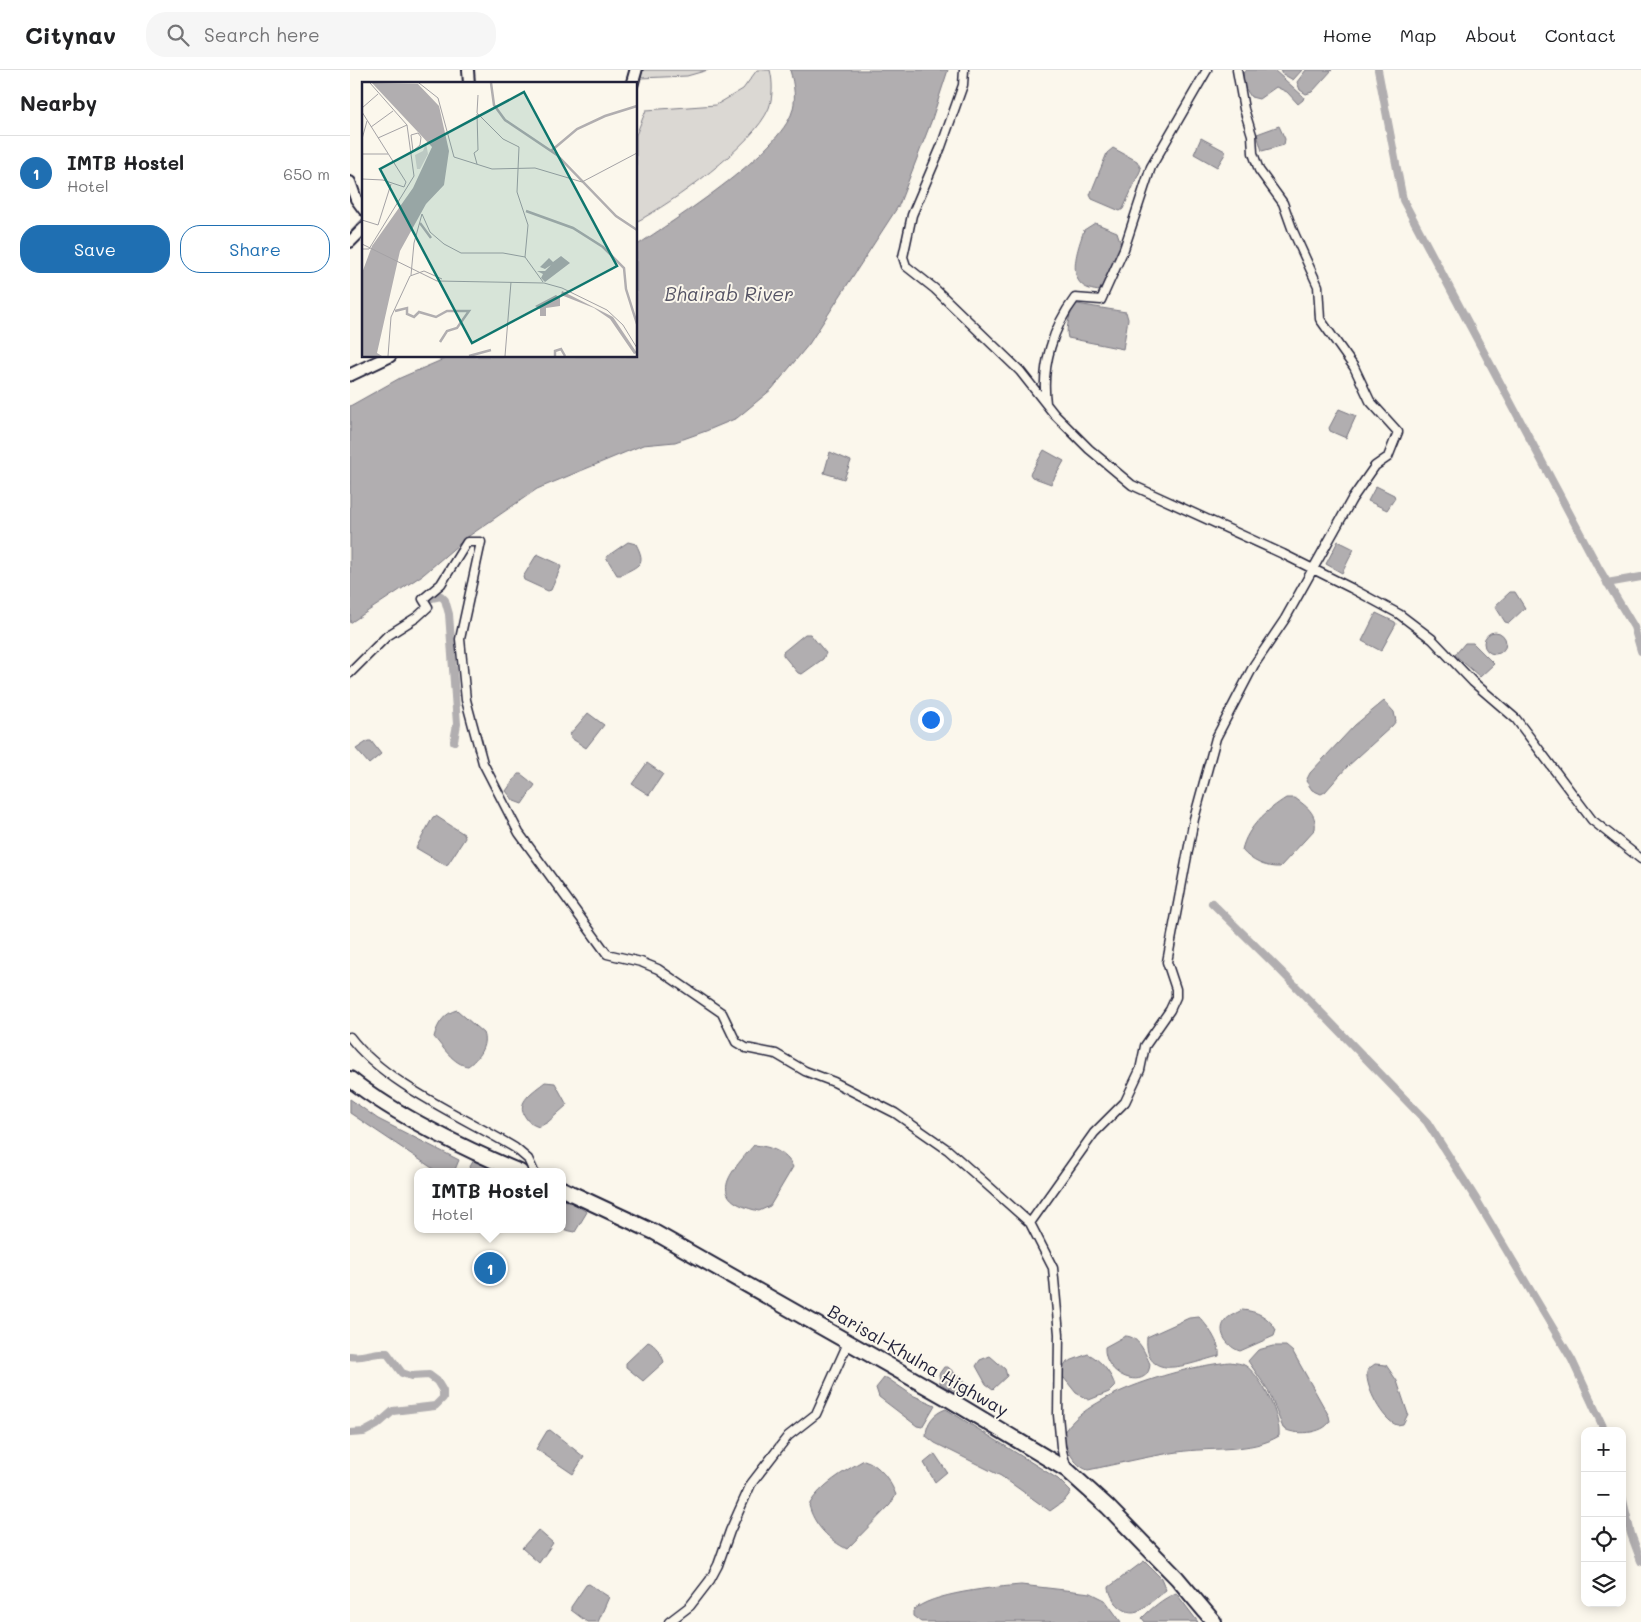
<!DOCTYPE html>
<meta charset="utf-8">
<style>
:root{--surface:#fff;--page:#f6f6f6;--text:#202124;--muted:#757577;--line:#e0e0e0;--accent:#1f6fb2}
body{margin:0;font-family:Mali,sans-serif;background:var(--page);color:var(--text)}
.controls{position:absolute;right:15px;bottom:15px;display:grid;overflow:hidden;border-radius:10px;box-shadow:0 2px 12px #0003}
.controls button{width:45px;height:45px;display:grid;place-items:center;padding:0;border:0;border-bottom:1px solid var(--line);background:var(--surface);color:var(--text);font:25px sans-serif}
.you{position:absolute;left:580px;top:649px;width:18px;height:18px;margin:-12px;border:4px solid #fff;border-radius:50%;background:#1a73e8;box-shadow:0 0 0 8px #1a73e833}
.badge{display:grid;place-items:center;width:32px;height:32px;border-radius:50%;background:var(--accent);color:#fff;font-size:16px;font-weight:700}
.pin{position:absolute;translate:-50% -50%;border:2px solid #fff;box-shadow:0 1px 5px #0006}
.popup{position:absolute;left:64px;top:1098px;width:152px;height:65px;box-sizing:border-box;display:grid;place-content:center;border-radius:10px;background:var(--surface);filter:drop-shadow(0 1px 4px #0005);font-size:16px;white-space:nowrap;color:var(--muted)}
.popup b{font-size:19px;color:var(--text)}
.popup::after{content:'';position:absolute;left:50%;top:100%;margin-left:-10px;border:10px solid transparent;border-top-color:var(--surface)}
.list{margin:0;padding:0;list-style:none}
h2{display:flex;justify-content:space-between;align-items:center;height:65px;margin:0;padding:0 20px;font-size:21px}
h2 small{font-size:16px;font-weight:400;color:var(--muted)}
.list li{display:grid;grid-template-columns:32px 1fr auto;gap:15px;align-items:center;box-sizing:border-box;height:75px;padding:0 20px;border-top:1px solid var(--line)}
.list b{display:block;font-size:19px;white-space:nowrap}
.list p{margin:0;font-size:16px;white-space:nowrap;color:var(--muted)}
.list em{font-size:16px;font-style:normal;color:var(--muted)}
.actions{display:flex;gap:10px;padding:15px 20px}
.actions a{flex:1;padding:11px 0;border:1px solid var(--accent);border-radius:20px;text-align:center;font-size:18px;color:var(--accent)}
.actions .main{background:var(--accent);color:#fff}
.icon{flex:none;width:28px;height:28px;fill:none;stroke:currentColor;stroke-width:2;stroke-linecap:round;stroke-linejoin:round}
.map{position:relative;flex:none;width:1291px;height:1552px;overflow:hidden}
header{display:flex;align-items:center;gap:30px;box-sizing:border-box;height:70px;padding:0 25px;background:var(--surface);border-bottom:1px solid var(--line)}
header strong{font-size:24px}
nav{display:flex;gap:28px;margin-inline-start:auto;font-size:18px}
.search{width:350px;height:45px;background:var(--page);display:flex;align-items:center;gap:12px;box-sizing:border-box;padding:0 18px;border-radius:20px;color:var(--muted);font-size:19px}
main{display:flex}
aside{flex:1;background:var(--surface)}
.map>svg:first-child{display:block}
.green{fill:#dbd8d3;stroke:#7e7d87}
.water{fill:#b1aeb0;stroke:#787681}
.lines{fill:none;stroke-linecap:round;stroke-linejoin:round}
.stream{stroke:#787681;stroke-width:2}
.canal{stroke:#b1aeb0;stroke-width:8}
.minor-casing{stroke:#22223b;stroke-width:11}
.tertiary-casing{stroke:#22223b;stroke-width:14}
.secondary-casing{stroke:#22223b;stroke-width:15}
.trunk-casing{stroke:#22223b;stroke-width:18}
.minor{stroke:#fbf7ec;stroke-width:8}
.tertiary{stroke:#fbf7ec;stroke-width:10}
.secondary{stroke:#fbf7ec;stroke-width:11}
.trunk{stroke:#fbf7ec;stroke-width:14}
.labels{text-anchor:middle;stroke-width:4;stroke-linejoin:round;paint-order:stroke}
.street-label{font-size:18px;fill:#22223b;stroke:#fbf7ec}
.water-label{font-size:19px;font-style:italic;fill:#545364;stroke:#fbf7ec}
.inset-river{fill:none;stroke:#b1aeb0;stroke-width:2.5}
.inset-road{fill:none;stroke:#a4a2a5;stroke-width:1}
.view{fill:#0f766e;fill-opacity:0.15;stroke:#0f766e;stroke-width:2.5}
.inset-edge{fill:none;stroke:#22223b;stroke-width:2.5}
</style>
<header>
<strong>Citynav</strong>
<div class="search"><svg class="icon" aria-label="search" viewBox="0 0 24 24"><circle cx="10" cy="10" r="6"/><path d="M15 15l6 6"/></svg>Search here</div>
<nav><a>Home</a><a>Map</a><a>About</a><a>Contact</a></nav>
</header>
<main>
<aside>
<h2>Nearby<small></small></h2>
<ul class="list">
<li><span class="badge">1</span><div><b>IMTB Hostel</b><p>Hotel</p></div><em>650 m</em></li>
</ul>
<div class="actions"><a class="main">Save</a><a>Share</a></div>
</aside>
<div class="map">
<svg width="1291" height="1552" viewBox="0 0 1291 1552">
<rect width="100%" height="100%" fill="#fbf7ec"/>
<filter id="ink" filterUnits="userSpaceOnUse"><feTurbulence type="fractalNoise" baseFrequency=".02" numOctaves="2"/><feDisplacementMap in="SourceGraphic" scale="10" xChannelSelector="R" yChannelSelector="G"/><feConvolveMatrix kernelMatrix="1 2 1 2 8 2 1 2 1" color-interpolation-filters="sRGB"/></filter>
<g filter="url(#ink)">
<path class="green" d="M 293,0 L 358,0 L 337,6 L 290,8 Z
M 407,0 L 420,0 C 423,11 423,27 419,38 C 404,75 322,133 286,152 L 286,65 L 296,40 L 366,35 L 393,19 Z"/>
<path class="water" d="M 440,0 L 598,0 L 581,52 L 549,135 L 459,274 L 422,319 L 387,348 L 356,361 L 325,372 L 293,375 L 187,419 L 116,468 L 74,504 L 0,553 L 0,336 L 50,308 L 101,286 L 286,286 L 286,176 C 327,148 422,88 441,45 C 447,30 444,15 440,0 Z
M 897,0 L 924,0 L 954,27 L 953,30 L 948,34 L 937,22 L 926,17 L 909,29 L 901,27 L 894,16 L 893,3 Z
M 931,0 L 952,0 L 943,10 L 931,3 Z
M 956,0 L 982,0 L 962,22 L 956,24 L 950,20 L 947,12 Z
M 929,56 L 935,69 L 934,75 L 912,81 L 907,64 Z
M 851,68 L 875,81 L 875,84 L 867,97 L 844,84 Z
M 763,78 L 787,91 L 791,99 L 773,139 L 770,141 L 742,129 L 740,125 L 757,83 Z
M 745,153 L 767,162 L 772,177 L 751,221 C 713,219 726,184 734,160 Z
M 727,234 L 776,242 L 778,249 L 773,279 L 718,268 C 715,259 720,239 727,234 Z
M 989,339 L 1006,346 L 996,368 L 980,361 L 979,358 Z
M 694,380 L 714,391 L 701,414 L 682,407 L 680,404 Z
M 480,382 L 501,391 L 494,409 L 474,403 Z
M 1026,416 L 1044,425 L 1045,428 L 1037,440 L 1018,431 Z
M 988,471 L 1004,479 L 992,503 L 976,494 Z
M 278,472 L 286,474 C 297,495 289,495 271,505 L 267,505 L 256,487 Z
M 187,484 L 209,494 L 211,497 L 201,520 L 198,521 L 174,510 L 173,507 Z
M 1160,522 L 1165,522 L 1175,538 L 1159,553 L 1155,552 L 1145,536 Z
M 1026,543 L 1045,552 L 1046,554 L 1031,581 L 1012,571 Z
M1134 573a11 11 0 1 1 22 0a11 11 0 1 1-22 0Z
M 455,564 L 460,564 L 476,583 L 473,589 L 452,604 L 448,603 L 433,585 L 433,582 Z
M 1115,573 L 1123,573 L 1144,594 L 1130,607 L 1105,585 Z
M 1034,631 L 1044,642 L 1046,651 L 1042,656 L 997,697 L 975,722 L 971,724 L 962,720 L 956,711 L 960,703 L 1005,655 Z
M 238,643 L 254,655 L 236,678 L 221,668 L 220,664 Z
M 18,671 L 21,671 L 31,684 L 19,694 L 6,679 Z
M 297,693 L 313,704 L 299,725 L 282,714 Z
M 168,704 L 171,704 L 185,715 L 172,734 L 164,731 L 156,721 Z
M 936,728 L 945,728 C 956,736 967,743 965,759 L 930,797 C 916,798 901,791 892,780 C 897,757 917,740 936,728 Z
M 86,746 L 114,764 L 115,768 L 98,794 L 95,795 L 66,778 L 83,747 Z
M 107,940 L 133,963 C 138,975 128,989 118,996 C 104,995 92,976 84,967 C 87,955 94,943 107,940 Z
M 195,1012 L 205,1013 L 217,1035 L 198,1052 L 189,1057 C 183,1055 179,1053 176,1048 C 164,1032 184,1021 195,1012 Z
M 0,1029 L 28,1049 L 109,1090 L 104,1102 L 88,1102 L 0,1043 Z
M 404,1075 C 419,1076 437,1082 443,1097 L 420,1136 L 409,1141 C 355,1129 379,1104 404,1075 Z
M 125,1088 L 155,1102 L 117,1102 Z
M 213,1127 L 237,1142 L 225,1162 L 211,1159 Z
M 892,1240 C 907,1241 919,1247 926,1260 L 924,1266 L 890,1281 C 879,1278 866,1263 875,1251 C 878,1246 887,1243 892,1240 Z
M 849,1247 C 857,1255 871,1274 869,1286 C 843,1292 793,1316 797,1267 L 839,1248 Z
M 775,1266 C 789,1266 795,1283 800,1294 C 799,1322 753,1307 755,1277 Z
M 298,1272 C 305,1274 312,1285 314,1292 L 293,1311 L 276,1297 L 276,1293 Z
M 923,1276 L 936,1276 L 943,1282 L 979,1346 L 980,1351 C 974,1364 944,1366 933,1358 L 918,1320 L 898,1291 L 908,1280 Z
M 738,1284 C 750,1289 762,1304 765,1316 L 759,1322 L 739,1330 L 726,1323 L 710,1303 L 717,1292 Z
M 640,1286 L 655,1299 L 657,1306 L 643,1319 L 636,1314 L 626,1296 L 630,1290 Z
M 880,1292 C 885,1293 892,1293 896,1296 C 912,1307 931,1347 929,1366 C 901,1383 860,1377 828,1382 C 798,1386 768,1394 738,1400 C 724,1396 715,1377 713,1364 C 736,1323 835,1296 880,1292 Z
M 1025,1294 L 1036,1295 L 1047,1311 L 1058,1344 L 1053,1354 L 1047,1355 C 1033,1351 1015,1317 1017,1302 C 1018,1298 1021,1297 1025,1294 Z
M 594,1297 L 598,1297 L 618,1315 L 619,1319 L 616,1325 L 602,1321 L 590,1313 L 589,1304 Z
M 534,1308 L 537,1308 L 562,1325 L 585,1335 L 572,1357 L 567,1356 L 529,1327 L 526,1318 Z
M 596,1339 L 708,1409 L 721,1422 L 714,1431 L 700,1441 L 651,1406 L 585,1373 L 576,1366 C 576,1353 584,1343 596,1339 Z
M 200,1360 L 234,1387 L 223,1404 L 186,1379 L 197,1361 Z
M 585,1384 L 597,1402 L 585,1412 L 574,1393 Z
M 514,1390 C 529,1394 541,1411 546,1425 L 540,1435 L 497,1479 C 480,1471 463,1454 459,1435 C 470,1415 495,1401 514,1390 Z
M 188,1460 L 203,1473 L 189,1493 L 172,1478 Z
M 794,1491 L 811,1508 L 816,1520 C 807,1526 799,1535 790,1540 C 775,1548 760,1530 759,1517 Z
M 239,1514 L 259,1527 L 248,1552 L 237,1552 L 221,1540 L 221,1537 L 236,1515 Z
M 671,1515 L 741,1523 L 755,1530 L 771,1552 L 571,1552 L 563,1546 L 563,1541 C 579,1523 647,1517 671,1515 Z
M 826,1523 L 848,1552 L 795,1552 L 792,1548 C 802,1538 812,1529 826,1523 Z"/>
<g class="lines">
<path class="stream" d="M 0,163 L 14,148"/>
<path class="canal" d="M 1028,0 L 1053,130 L 1248,497 L 1284,557 L 1291,581
M 1257,513 L 1291,507
M 77,529 L 91,526 L 95,530 L 99,544 L 107,654 L 104,671
M 862,833 L 930,900 L 1077,1052 L 1126,1129 L 1222,1290 L 1255,1361
M 0,1286 C 13,1289 24,1281 37,1283 L 52,1303 L 61,1306 L 79,1305 L 87,1311 L 93,1321 L 93,1328 L 85,1336 L 43,1341 L 27,1355 L 14,1362 L 0,1363
M 1272,1426 L 1281,1464 L 1291,1491"/>
<defs>
<path id="minor" d="M 614,0 L 613,15 L 591,77 L 562,145 L 553,187 L 556,196 L 585,219 L 670,301 L 704,344 L 739,379 L 782,415 L 933,484 L 1001,518 L 1049,544 L 1082,569 L 1123,612 L 1166,649 L 1242,750 L 1291,789
M 696,333 C 691,296 703,257 725,228 L 751,230 L 774,179 L 801,97 L 857,0
M 0,603 L 37,566 L 67,547 L 78,537 L 73,529 L 91,514 L 117,472 L 131,472 L 110,569 L 116,630 L 133,693 L 169,763 L 257,884 L 291,892 L 308,899 L 372,943 L 386,972 L 396,978 L 426,984 L 455,1001 L 484,1012 L 545,1043 L 598,1080 L 680,1153 L 703,1198 L 709,1264 L 708,1345 L 711,1377 L 717,1400
M 0,967 C 35,1014 114,1047 165,1078 L 178,1089 L 184,1102
M 680,1153 L 744,1063 L 775,1032 L 790,1000 L 795,976 L 820,940 L 826,927 L 826,919 L 817,892 L 844,749 L 866,668 L 904,595 L 935,549 L 1002,429 L 1025,396 L 1038,387 L 1048,362 L 1020,331 L 1004,297 L 970,249 L 968,216 L 943,161 L 933,133 L 909,100 L 903,83 L 902,65 L 894,39 L 887,0
M 319,1552 L 340,1536 L 360,1510 L 368,1495 L 380,1461 L 401,1414 L 438,1366 L 466,1344 L 498,1273"/>
<path id="tertiary" d="M 118,0 L 119,14
M 0,112 L 6,129 L 14,140
M 0,172 L 14,158"/>
<path id="secondary" d="M 282,14 L 286,0
M 0,305 L 40,286"/>
<path id="trunk" d="M 0,1009 C 45,1045 117,1080 170,1102
M 212,1119 L 304,1162 L 602,1331 L 717,1400 L 758,1437 L 827,1508 L 864,1552"/>
</defs>
<use href="#minor" class="minor-casing"/>
<use href="#tertiary" class="tertiary-casing"/>
<use href="#secondary" class="secondary-casing"/>
<use href="#trunk" class="trunk-casing"/>
<use href="#minor" class="minor"/>
<use href="#tertiary" class="tertiary"/>
<use href="#secondary" class="secondary"/>
<use href="#trunk" class="trunk"/>
</g>
</g>
<g class="labels">
<g class="street-label">
<text transform="translate(568 1291) rotate(30)" y="6">Barisal-Khulna Highway</text>
</g>
<g class="water-label">
<text x="379" y="231">Bhairab River</text>
</g>
</g>
<g transform="translate(12 12)">
<rect width="275" height="275" fill="#fbf7ec"/>
<path d="M 64,61 L 66,72 L 58,87 L 55,87 L 53,73 L 61,69 Z" fill="#dbd8d3"/>
<path d="M 10,1 L 56,2 L 77,24 L 87,69 L 82,103 L 64,122 L 38,169 L 15,271 L 20,274 L 0,274 L 0,191 L 10,164 L 51,106 L 70,65 ZM 199,174 L 208,181 L 183,200 L 179,196 L 181,192 L 175,189 L 183,189 L 189,183 L 183,187 L 178,185 L 187,176 L 191,180 ZM 200,209 L 251,235 L 275,271 L 272,272 L 248,237 L 232,226 L 199,213 ZM 194,213 L 198,216 L 198,224 L 184,226 L 184,234 L 178,234 L 178,227 L 173,224 Z" fill="#b1aeb0"/>
<path class="inset-river" d="M 129,1 L 132,23 L 143,38 L 195,73 L 254,134 L 275,148M 189,69 L 215,47 L 243,34 L 275,24M 164,129 L 211,146 L 241,165 L 262,186 L 264,207 L 275,242M 58,141 L 69,156M 33,229 L 45,226 L 45,232 L 52,235 L 57,230 L 74,235 L 85,229 L 107,229 L 95,246 L 85,249 L 78,260M 107,274 L 129,268M 193,274 L 193,269 L 199,267 L 203,274"/>
<path class="inset-road" d="M 57,1 L 76,16 L 92,75 L 130,87 L 173,86 L 220,100 L 275,71M 116,13 L 115,31 L 141,57 L 157,65 L 155,110 L 166,143 L 163,175M 0,26 L 16,12M 0,30 L 44,100 L 42,105 L 21,98 L 0,97M 115,32 L 116,68 L 112,71 L 115,82M 9,45 L 31,29M 56,51 L 59,55 L 58,63 L 51,69 L 49,53 ZM 16,56 L 45,43M 0,57 L 5,39M 0,72 L 26,72M 0,138 L 16,143 L 29,102M 0,162 L 75,199 L 182,201 L 200,206 L 245,228 L 261,243 L 275,266M 0,167 L 7,167 L 52,94 L 45,43 L 8,1M 49,193 L 52,161 L 60,132 L 68,150 L 82,162 L 99,171 L 141,171 L 163,175 L 181,200M 26,274 L 29,235 L 48,194 L 62,189 L 80,197M 143,274 L 149,200"/>
<path class="view" d="M 162,10 L 255,184 L 110,261 L 18,87 Z"/>
<rect width="275" height="275" class="inset-edge"/>
</g>
</svg>
<div class="controls">
<button>+</button>
<button>−</button>
<button><svg class="icon" aria-label="locate" viewBox="0 0 24 24"><circle cx="12" cy="12" r="6"/><path d="M12 2v4M12 18v4M2 12h4M18 12h4"/></svg></button>
<button><svg class="icon" aria-label="layers" viewBox="0 0 24 24"><path d="M12 4l9 5-9 5-9-5zM3 14l9 5 9-5"/></svg></button>
</div>
<div class="you"></div>
<div class="pin badge" style="left:140px;top:1198px">1</div>
<div class="popup"><b>IMTB Hostel</b>Hotel</div>
</div>
</main>
